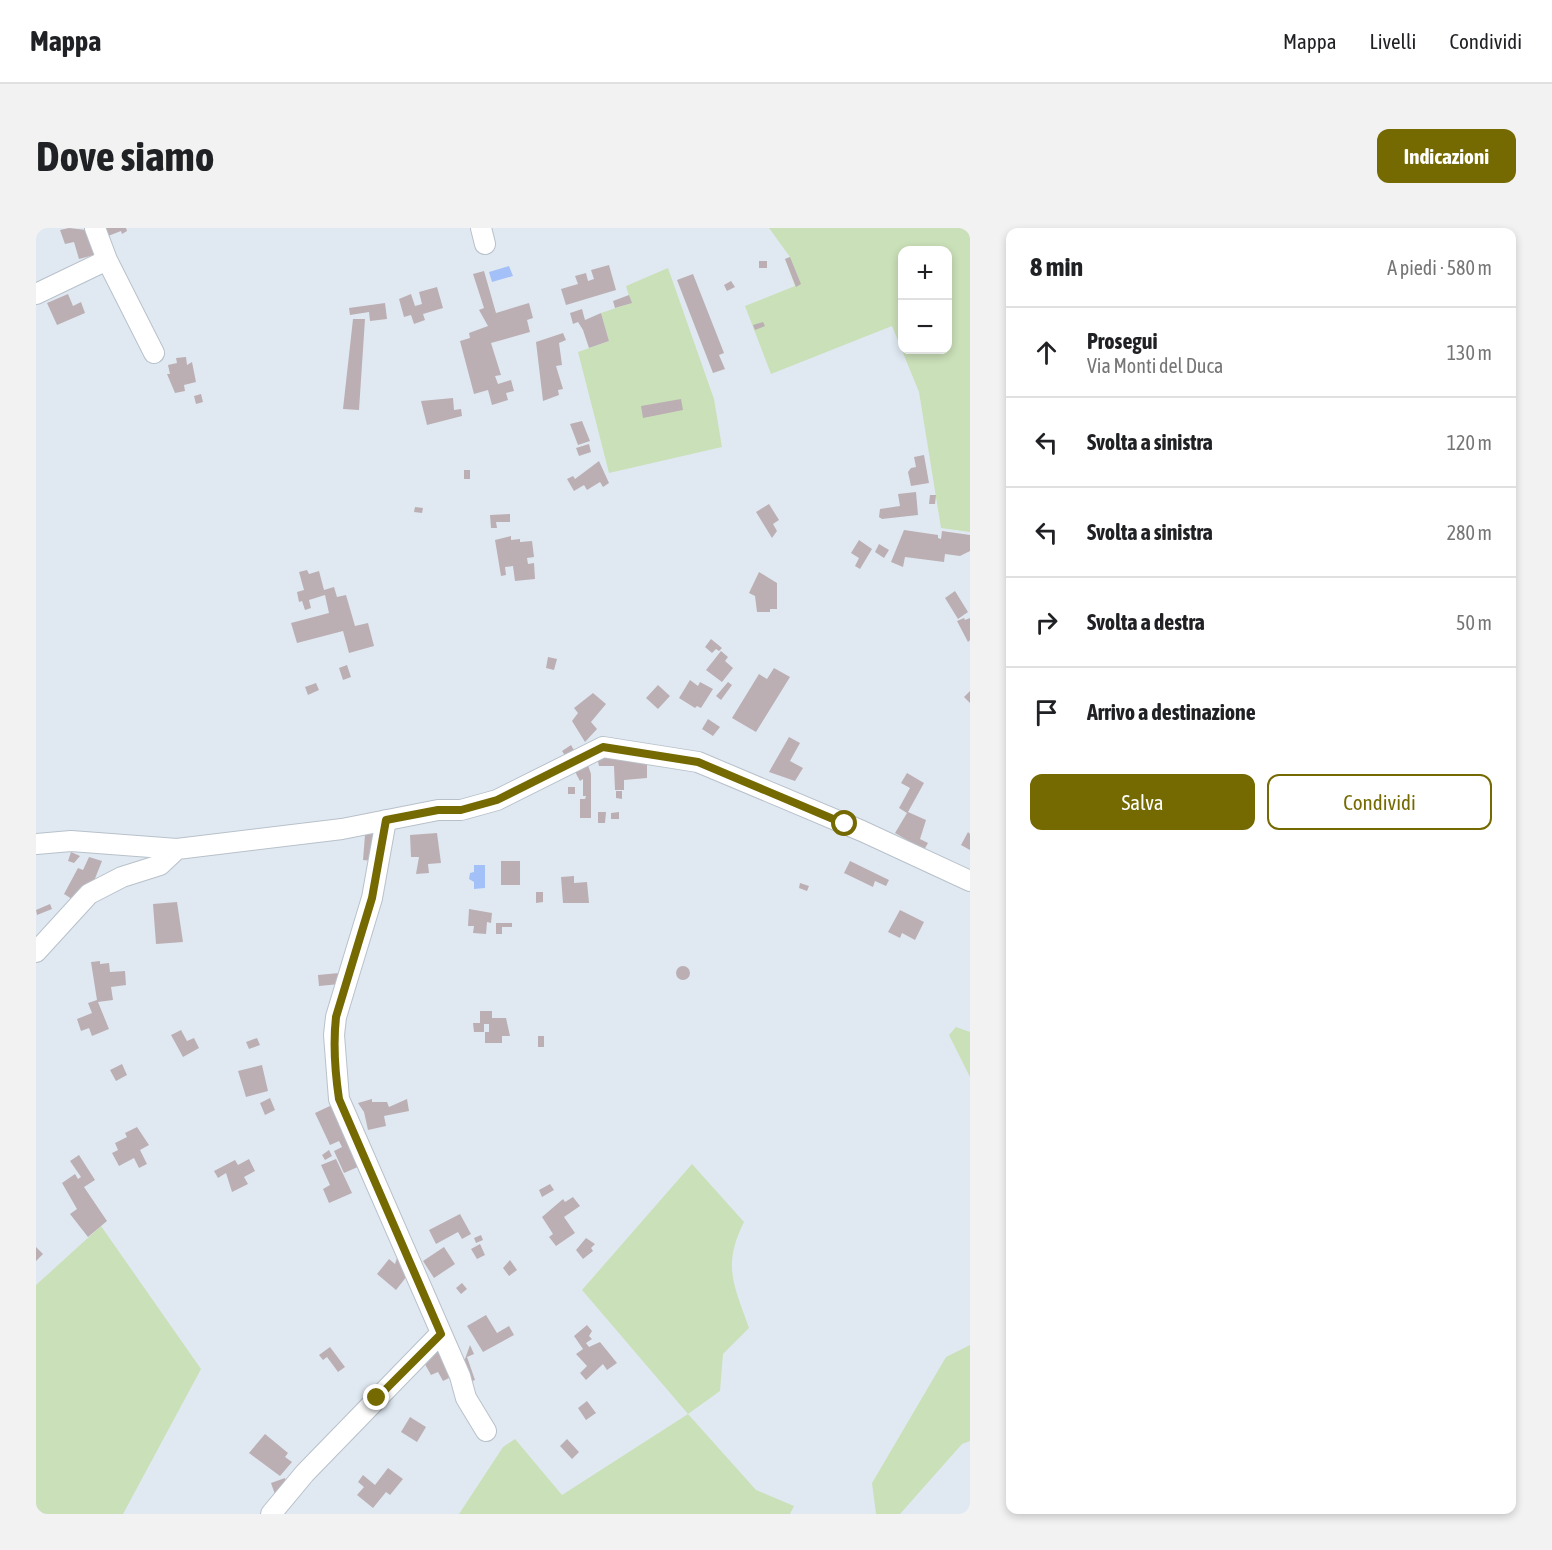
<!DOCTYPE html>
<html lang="it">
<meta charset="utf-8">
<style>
:root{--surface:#fff;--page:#f2f2f2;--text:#202124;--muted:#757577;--line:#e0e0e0;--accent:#756a01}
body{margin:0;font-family:"Asap Condensed",sans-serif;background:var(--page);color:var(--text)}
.controls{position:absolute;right:18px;top:18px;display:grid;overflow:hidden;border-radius:12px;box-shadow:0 3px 9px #0003}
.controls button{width:54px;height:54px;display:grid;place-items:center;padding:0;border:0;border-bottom:2px solid var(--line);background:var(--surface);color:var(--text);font:30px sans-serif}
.stop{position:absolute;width:18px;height:18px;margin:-14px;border:4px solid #756a01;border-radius:50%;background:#fff}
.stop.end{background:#756a01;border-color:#fff;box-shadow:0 2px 6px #0008}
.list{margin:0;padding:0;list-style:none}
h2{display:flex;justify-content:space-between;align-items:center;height:78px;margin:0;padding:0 24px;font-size:26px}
h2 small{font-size:20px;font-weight:400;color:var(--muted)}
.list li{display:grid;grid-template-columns:39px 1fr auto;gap:18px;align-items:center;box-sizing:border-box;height:90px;padding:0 24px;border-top:2px solid var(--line)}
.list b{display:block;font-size:22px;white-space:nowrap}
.list p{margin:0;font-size:20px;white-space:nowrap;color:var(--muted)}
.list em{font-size:20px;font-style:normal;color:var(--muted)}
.actions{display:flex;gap:12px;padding:18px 24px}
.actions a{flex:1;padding:14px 0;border:2px solid var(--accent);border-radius:12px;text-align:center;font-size:21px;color:var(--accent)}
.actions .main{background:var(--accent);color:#fff}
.icon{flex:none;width:33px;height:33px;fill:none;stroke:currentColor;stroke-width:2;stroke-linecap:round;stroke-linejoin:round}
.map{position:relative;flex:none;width:934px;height:1286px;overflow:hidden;border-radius:12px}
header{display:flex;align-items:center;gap:36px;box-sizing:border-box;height:84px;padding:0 30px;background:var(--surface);border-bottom:2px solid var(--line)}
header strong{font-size:28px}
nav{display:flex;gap:33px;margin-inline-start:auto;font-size:21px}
.intro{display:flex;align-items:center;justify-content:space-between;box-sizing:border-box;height:144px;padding:0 36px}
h1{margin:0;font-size:42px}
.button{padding:15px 27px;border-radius:12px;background:var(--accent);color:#fff;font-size:21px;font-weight:700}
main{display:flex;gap:36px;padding:0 36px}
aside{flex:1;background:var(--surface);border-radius:12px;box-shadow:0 3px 9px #0003}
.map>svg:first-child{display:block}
.green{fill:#cae0b8;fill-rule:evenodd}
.water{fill:#a3c1f8}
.building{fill:#bbafb3}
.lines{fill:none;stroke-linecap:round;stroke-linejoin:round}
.minor-casing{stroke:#b8c1ca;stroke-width:22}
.minor{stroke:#fff;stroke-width:20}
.route{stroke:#756a01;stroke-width:8}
</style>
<header>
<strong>Mappa</strong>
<nav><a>Mappa</a><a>Livelli</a><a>Condividi</a></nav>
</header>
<div class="intro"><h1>Dove siamo</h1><a class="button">Indicazioni</a></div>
<main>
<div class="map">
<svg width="934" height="1286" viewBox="0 0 934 1286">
<rect width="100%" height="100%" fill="#e0e9f2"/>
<path class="green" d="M 733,0 L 934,0 L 934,304 L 905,300 L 883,164 L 856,98 L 735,146 L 709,78 L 759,58 L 749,31 L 754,29 ZM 867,22 L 912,22 L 912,122 L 867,122 Z
M 632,40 L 678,171 L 686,219 L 573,245 L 542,124 L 573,113 L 565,85 L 595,75 L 590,58 Z
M 920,799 L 934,804 L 934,849 L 913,807 Z
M 656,936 L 708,994 C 686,1038 698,1057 713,1100 L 687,1126 L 684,1163 L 652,1186 L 720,1262 L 758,1278 L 754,1286 L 423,1286 L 467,1219 L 479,1211 L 526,1267 L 652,1186 L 546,1062 Z
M 65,998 L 165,1141 L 87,1286 L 0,1286 L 0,1057 Z
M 934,1117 L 934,1213 L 926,1216 L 864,1286 L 840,1286 L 836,1255 L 910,1129 Z"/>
<path class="water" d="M 473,38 L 477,48 L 456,54 L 453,44 Z
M 438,637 L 449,637 L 449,660 L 438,661 L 438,654 L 433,651 L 434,645 L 438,644 Z"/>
<path class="building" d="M 33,0 L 50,2 L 58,27 L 43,31 L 38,14 L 29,16 L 24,2 Z
M 67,0 L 90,0 L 91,3 L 86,6 L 85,3 L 67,10 Z
M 754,29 L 765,56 L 760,59 L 749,31 Z
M 723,33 L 731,33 L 731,40 L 723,40 Z
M 573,37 L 580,62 L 530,77 L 525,61 L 542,56 L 539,48 L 550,45 L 552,53 L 558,51 L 555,42 Z
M 448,43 L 460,85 L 493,75 L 497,90 L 491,92 L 494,104 L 455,115 L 465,147 L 459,148 L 462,156 L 475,152 L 478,163 L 470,165 L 472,172 L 456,177 L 452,162 L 438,166 L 424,113 L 434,110 L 433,105 L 452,98 L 443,82 L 448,80 L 437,46 Z
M 657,46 L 688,125 L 683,127 L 689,141 L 677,145 L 641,52 Z
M 695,53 L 699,59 L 691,63 L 688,57 Z
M 401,59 L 407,80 L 387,86 L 389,92 L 378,96 L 375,87 L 368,89 L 363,71 L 375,66 L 379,78 L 386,76 L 383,64 Z
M 32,66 L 37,78 L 45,74 L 49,85 L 21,97 L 11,75 Z
M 593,67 L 596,75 L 579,80 L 577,73 Z
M 349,75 L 351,91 L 334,93 L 333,84 L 314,87 L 313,80 Z
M 546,81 L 549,92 L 565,85 L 573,113 L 553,120 L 547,102 L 542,94 L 537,96 L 534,85 Z
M 317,91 L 329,91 L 323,182 L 307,181 Z
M 727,94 L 729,98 L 719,102 L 717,97 Z
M 527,105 L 530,112 L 523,115 L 526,137 L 520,138 L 527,161 L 522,162 L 523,167 L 507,173 L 500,114 Z
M 150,129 L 151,137 L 156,134 L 160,154 L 148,157 L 149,163 L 139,165 L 131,146 L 134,146 L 132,137 L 141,135 L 140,130 Z
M 165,166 L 167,174 L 160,176 L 158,168 Z
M 417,170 L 418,182 L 425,181 L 426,188 L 391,197 L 385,173 Z
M 645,171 L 647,182 L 607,190 L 605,178 Z
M 546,193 L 554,213 L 542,217 L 534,196 Z
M 553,216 L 555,224 L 543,228 L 540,220 Z
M 888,227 L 893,255 L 875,258 L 872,244 L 875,240 L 880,239 L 878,229 Z
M 563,233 L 573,255 L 567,259 L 564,254 L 551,262 L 548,257 L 538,263 L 531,251 L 537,248 L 539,251 Z
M 428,242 L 434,242 L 434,251 L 428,251 Z
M 880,264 L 882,287 L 846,291 L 843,289 L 844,281 L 864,278 L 862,266 Z
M 894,267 L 900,267 L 899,276 L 893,276 Z
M 733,276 L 743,292 L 737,296 L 741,303 L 736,310 L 720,284 Z
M 379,279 L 387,280 L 386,285 L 378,284 Z
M 474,286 L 474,294 L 460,294 L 461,300 L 455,300 L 454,287 Z
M 868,302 L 902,307 L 902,310 L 905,311 L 906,303 L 934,307 L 934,323 L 924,328 L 909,326 L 908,334 L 869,329 L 867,339 L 855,334 Z
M 475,308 L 475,312 L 484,311 L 484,314 L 496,313 L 498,329 L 491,330 L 492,336 L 498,335 L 499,351 L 479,353 L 477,338 L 469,339 L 470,347 L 465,348 L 459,312 Z
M 823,312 L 836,321 L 824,341 L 819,338 L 823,330 L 815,325 Z
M 843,316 L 853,322 L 848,330 L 839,324 Z
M 271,342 L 273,346 L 283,343 L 288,362 L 298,359 L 301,369 L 310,367 L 319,398 L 332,395 L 338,418 L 313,425 L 307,403 L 261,415 L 255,395 L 293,385 L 289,367 L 273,372 L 275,380 L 269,382 L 266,373 L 263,374 L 261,364 L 268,362 L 263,344 Z
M 723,344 L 741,355 L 741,381 L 734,381 L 734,384 L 721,384 L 719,368 L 713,365 Z
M 919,363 L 932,384 L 922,391 L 909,370 Z
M 928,390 L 929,392 L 934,390 L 934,412 L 932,414 L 921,393 Z
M 675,411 L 686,420 L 683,423 L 680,421 L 676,425 L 669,419 Z
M 685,423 L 692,429 L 689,433 L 697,440 L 686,454 L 670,442 Z
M 512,429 L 521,431 L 518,442 L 510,440 Z
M 311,437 L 315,449 L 307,452 L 303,440 Z
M 738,440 L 754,449 L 720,504 L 696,490 L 723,446 L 731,451 Z
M 654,452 L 662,458 L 664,454 L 677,461 L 665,480 L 661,478 L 659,480 L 643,470 Z
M 692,454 L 696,457 L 685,472 L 680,468 Z
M 280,455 L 283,462 L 272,467 L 269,459 Z
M 622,457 L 634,468 L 622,481 L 610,470 Z
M 934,463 L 934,475 L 928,469 Z
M 557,465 L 570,476 L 555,494 L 561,501 L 549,514 L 536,493 L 542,485 L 538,480 Z
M 672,491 L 684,499 L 677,508 L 666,501 Z
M 753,509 L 764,515 L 754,533 L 767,540 L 759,553 L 733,544 Z
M 535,517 L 539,524 L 530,529 L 526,523 Z
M 561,529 L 611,530 L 611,550 L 588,552 L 588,562 L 579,562 L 578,538 L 563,538 Z
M 551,534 L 555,546 L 555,590 L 544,590 L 544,571 L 549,571 L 550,568 L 547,568 L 547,551 L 544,553 L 537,540 Z
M 871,545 L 888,555 L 872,584 L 890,592 L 884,611 L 892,615 L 888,622 L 859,605 L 871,585 L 863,580 L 874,560 L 865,555 Z
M 532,559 L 539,559 L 539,566 L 532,566 Z
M 580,563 L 586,563 L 586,571 L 580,570 Z
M 562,584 L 570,584 L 569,595 L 562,595 Z
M 583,584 L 583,591 L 575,591 L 575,585 Z
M 339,603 L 337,633 L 327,632 L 329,607 L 324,607 Z
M 932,604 L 934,606 L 934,622 L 925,617 Z
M 401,605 L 405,635 L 392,636 L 393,645 L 380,646 L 383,629 L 375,629 L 374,607 Z
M 35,624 L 44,628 L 38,635 L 32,633 Z
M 53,629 L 66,633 L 58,653 L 41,664 L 36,671 L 28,666 L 42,640 L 47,642 Z
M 465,633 L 484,633 L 484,657 L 465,657 Z
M 814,633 L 853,652 L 850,658 L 839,653 L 837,659 L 808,645 Z
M 538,648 L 538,655 L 551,654 L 553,675 L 527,675 L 525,649 Z
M 764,655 L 773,658 L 771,663 L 763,660 Z
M 500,664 L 507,664 L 507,674 L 500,675 Z
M 141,674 L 147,714 L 120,716 L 117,676 Z
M 14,676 L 16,681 L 1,687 L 0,682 Z
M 433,681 L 456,685 L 455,695 L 451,694 L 450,706 L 437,705 L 438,698 L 432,698 Z
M 864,682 L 888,694 L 879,712 L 866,705 L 864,710 L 852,704 Z
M 460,695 L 476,695 L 476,699 L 466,699 L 466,706 L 460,706 Z
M 64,733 L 64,736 L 73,735 L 74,744 L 89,743 L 90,757 L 75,759 L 77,772 L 62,774 L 73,801 L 56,808 L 53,800 L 45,803 L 41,791 L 56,785 L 52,775 L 61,772 L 55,734 Z
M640 745a7 7 0 1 1 14 0a7 7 0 1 1-14 0Z
M 303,745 L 304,756 L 283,758 L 282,747 Z
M 444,783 L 456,783 L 456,790 L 470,790 L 474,808 L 466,808 L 466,815 L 449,815 L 449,804 L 453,804 L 453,796 L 448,796 L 448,804 L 438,804 L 437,795 L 444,795 Z
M 145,802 L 151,813 L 158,810 L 163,820 L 147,829 L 135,807 Z
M 502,808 L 508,808 L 508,819 L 502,819 Z
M 221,810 L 224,817 L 213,821 L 210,814 Z
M 86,836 L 91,847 L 80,853 L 74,842 Z
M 226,837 L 232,863 L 210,869 L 202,843 Z
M 234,870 L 239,882 L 229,887 L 224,875 Z
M 336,871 L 336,874 L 351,874 L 353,879 L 371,871 L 373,883 L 348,888 L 350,898 L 332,902 L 328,884 L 322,875 Z
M 296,877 L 324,938 L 308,945 L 298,923 L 306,919 L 303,913 L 294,917 L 279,885 Z
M 101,899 L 113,917 L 104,922 L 111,936 L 103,940 L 98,930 L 83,938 L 76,925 L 82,922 L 79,915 L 91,909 L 89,905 Z
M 293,922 L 296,928 L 289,932 L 286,927 Z
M 43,927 L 59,952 L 48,959 L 71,993 L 52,1009 L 34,986 L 41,981 L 26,955 L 39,946 L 42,951 L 45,949 L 34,933 Z
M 213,931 L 219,943 L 208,949 L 212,956 L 196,964 L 190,945 L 182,950 L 178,943 L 199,932 L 202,937 Z
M 300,931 L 316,965 L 293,975 L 287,961 L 294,957 L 285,937 Z
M 514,956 L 518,962 L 506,969 L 503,962 Z
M 537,969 L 544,978 L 528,989 L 539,1005 L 520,1018 L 513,1009 L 517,1006 L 506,989 L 527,971 L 529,974 Z
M 424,986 L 435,1006 L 426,1011 L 422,1004 L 400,1016 L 393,1002 Z
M 445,1007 L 447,1012 L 440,1015 L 438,1010 Z
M 550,1010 L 559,1016 L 555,1020 L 557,1023 L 547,1031 L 540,1022 Z
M 444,1016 L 449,1027 L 441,1031 L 435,1021 Z
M 0,1019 L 7,1026 L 0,1033 Z
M 408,1019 L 419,1036 L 398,1050 L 387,1033 Z
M 361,1030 L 371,1040 L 368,1045 L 371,1048 L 360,1062 L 341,1046 L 353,1031 L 359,1036 Z
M 474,1032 L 481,1042 L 473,1048 L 467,1040 Z
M 426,1055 L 431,1061 L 425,1066 L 420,1060 Z
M 450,1087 L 461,1105 L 473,1098 L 478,1107 L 447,1124 L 431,1098 Z
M 551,1097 L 556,1103 L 553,1108 L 556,1111 L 550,1115 L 553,1119 L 564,1114 L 581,1135 L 571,1142 L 567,1136 L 550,1152 L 544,1145 L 551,1138 L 540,1126 L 547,1121 L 538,1108 Z
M 434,1117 L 438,1126 L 431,1129 L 439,1152 L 431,1155 L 422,1133 L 429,1131 Z
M 294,1119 L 309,1139 L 302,1144 L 291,1129 L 287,1132 L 283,1127 Z
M 398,1122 L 403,1122 L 417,1148 L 407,1153 L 402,1144 L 395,1147 L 386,1131 Z
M 551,1173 L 560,1185 L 550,1192 L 542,1180 Z
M 374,1189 L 390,1199 L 381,1214 L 365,1204 Z
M 229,1206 L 252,1225 L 249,1229 L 256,1234 L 244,1248 L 213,1225 Z
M 531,1211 L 543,1224 L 536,1231 L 524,1218 Z
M 352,1240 L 367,1251 L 354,1267 L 350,1264 L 337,1280 L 321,1267 L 328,1259 L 322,1254 L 327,1247 L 339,1257 Z
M 249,1250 L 252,1260 L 241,1272 L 235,1255 Z"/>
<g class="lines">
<defs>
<path id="minor" d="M 59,0 L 71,32 L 118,125
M 445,0 L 449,16
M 0,66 L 71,32
M 350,592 L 336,670 L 300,789 L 298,807 L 303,871 L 424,1148 L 430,1170 L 450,1203
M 0,616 L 35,613 L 141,621 L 306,601 L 402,582 L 425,582 L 461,572 L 567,519 L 662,534 L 826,603 L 934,653
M 0,724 L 53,666 L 86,649 L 124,637 L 141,621
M 235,1286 L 269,1245 L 405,1105"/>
</defs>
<use href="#minor" class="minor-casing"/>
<use href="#minor" class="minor"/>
</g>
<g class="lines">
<path class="route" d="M 341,1170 L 405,1106 L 303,871 C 299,844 297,816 300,789 L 336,670 L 350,592 L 402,582 L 425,582 L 461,572 L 567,519 L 662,534 L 809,596"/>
</g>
</svg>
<div class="controls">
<button>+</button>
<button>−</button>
</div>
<div class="stop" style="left:809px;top:596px"></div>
<div class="stop end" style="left:341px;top:1170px"></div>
</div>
<aside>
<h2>8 min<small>A piedi · 580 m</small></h2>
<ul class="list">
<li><svg class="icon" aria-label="ahead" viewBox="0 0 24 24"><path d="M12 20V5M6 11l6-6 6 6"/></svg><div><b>Prosegui</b><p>Via Monti del Duca</p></div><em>130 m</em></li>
<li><svg class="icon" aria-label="left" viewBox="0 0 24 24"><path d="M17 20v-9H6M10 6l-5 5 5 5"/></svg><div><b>Svolta a sinistra</b></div><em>120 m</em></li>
<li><svg class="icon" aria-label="left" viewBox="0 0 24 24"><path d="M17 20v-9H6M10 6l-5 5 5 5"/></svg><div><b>Svolta a sinistra</b></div><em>280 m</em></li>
<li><svg class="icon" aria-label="right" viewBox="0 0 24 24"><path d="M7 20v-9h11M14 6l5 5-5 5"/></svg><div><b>Svolta a destra</b></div><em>50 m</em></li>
<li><svg class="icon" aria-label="arrive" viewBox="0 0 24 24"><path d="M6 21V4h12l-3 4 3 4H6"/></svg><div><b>Arrivo a destinazione</b></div></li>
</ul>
<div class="actions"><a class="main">Salva</a><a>Condividi</a></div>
</aside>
</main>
